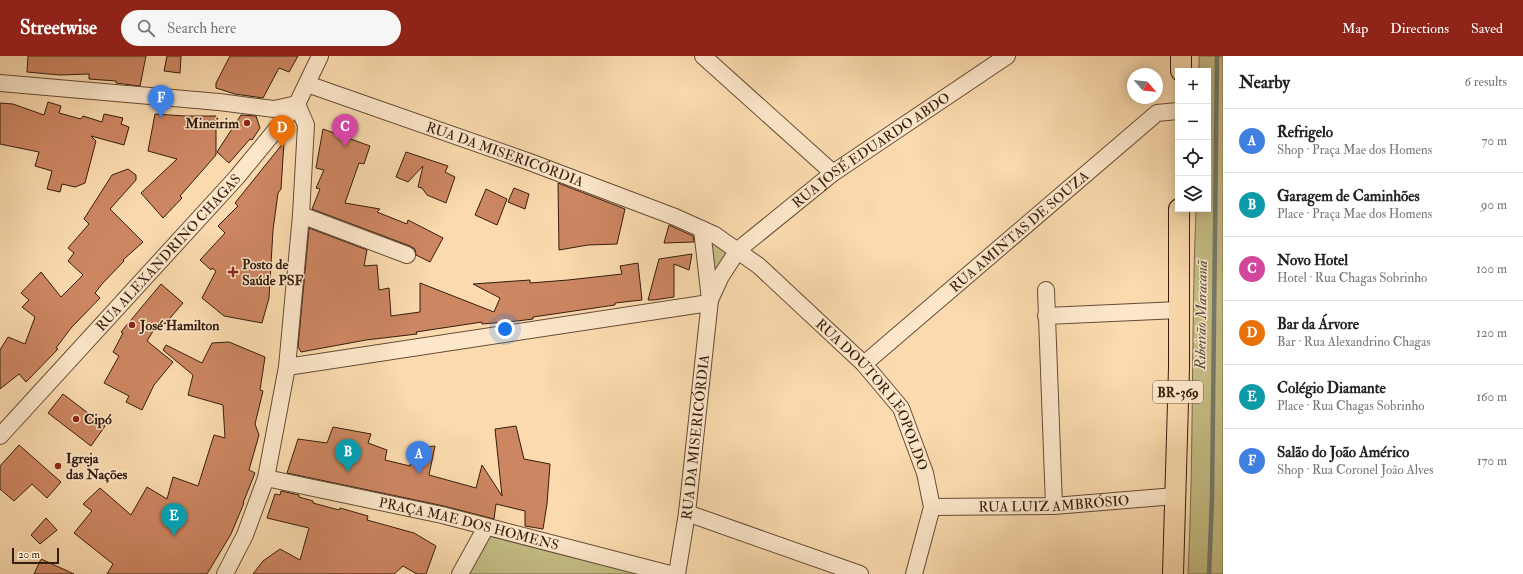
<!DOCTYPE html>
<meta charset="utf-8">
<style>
:root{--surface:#fff;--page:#f6f6f6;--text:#222;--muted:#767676;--line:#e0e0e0;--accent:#8f2418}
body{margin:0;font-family:"IM FELL Double Pica",serif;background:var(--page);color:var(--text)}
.controls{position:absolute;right:12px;top:12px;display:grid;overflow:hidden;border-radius:0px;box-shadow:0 2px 10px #0003}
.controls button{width:36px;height:36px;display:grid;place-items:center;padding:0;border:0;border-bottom:1px solid var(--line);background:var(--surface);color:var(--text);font:20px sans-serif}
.compass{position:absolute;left:1127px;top:12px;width:36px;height:36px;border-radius:50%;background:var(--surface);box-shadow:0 2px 10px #0003;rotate:117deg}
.scale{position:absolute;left:12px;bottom:10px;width:47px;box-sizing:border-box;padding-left:4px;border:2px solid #351d0e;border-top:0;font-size:11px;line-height:14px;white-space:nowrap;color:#351d0e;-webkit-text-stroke:3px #fce7ca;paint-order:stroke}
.you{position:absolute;left:505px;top:273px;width:14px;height:14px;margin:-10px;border:3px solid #fff;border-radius:50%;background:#1a73e8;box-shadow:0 0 0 6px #1a73e833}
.badge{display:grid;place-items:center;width:26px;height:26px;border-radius:50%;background:var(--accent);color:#fff;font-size:13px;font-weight:700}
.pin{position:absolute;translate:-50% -33px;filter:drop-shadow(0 1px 2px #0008)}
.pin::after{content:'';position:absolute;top:21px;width:14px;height:12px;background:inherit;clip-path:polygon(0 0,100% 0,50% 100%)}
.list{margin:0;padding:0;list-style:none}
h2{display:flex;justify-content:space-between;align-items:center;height:52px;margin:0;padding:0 16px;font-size:17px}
h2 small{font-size:13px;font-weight:400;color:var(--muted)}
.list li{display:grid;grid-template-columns:26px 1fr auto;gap:12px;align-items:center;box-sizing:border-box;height:64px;padding:0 16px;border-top:1px solid var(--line)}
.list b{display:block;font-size:15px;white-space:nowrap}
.list p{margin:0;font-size:13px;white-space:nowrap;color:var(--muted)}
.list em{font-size:13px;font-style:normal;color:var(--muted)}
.icon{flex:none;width:22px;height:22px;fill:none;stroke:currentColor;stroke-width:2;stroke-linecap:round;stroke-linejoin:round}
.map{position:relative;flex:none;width:1223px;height:518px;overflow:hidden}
header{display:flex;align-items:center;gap:24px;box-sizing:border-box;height:56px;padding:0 20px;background:var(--accent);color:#fff}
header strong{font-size:19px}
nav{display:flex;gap:22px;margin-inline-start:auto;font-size:14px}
.search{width:280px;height:36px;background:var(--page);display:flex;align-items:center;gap:10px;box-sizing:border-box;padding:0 14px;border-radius:22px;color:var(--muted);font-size:15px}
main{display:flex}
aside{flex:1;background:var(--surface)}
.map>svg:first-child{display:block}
.green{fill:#c5bd85;stroke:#7d6d4a}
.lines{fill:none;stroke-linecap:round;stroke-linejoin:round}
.stream{stroke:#757c6a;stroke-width:4.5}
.building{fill:#cd8662;stroke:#351d0e}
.minor-casing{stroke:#664c36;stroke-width:18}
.major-casing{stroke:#351d0e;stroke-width:22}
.minor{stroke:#fce7ca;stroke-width:16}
.major{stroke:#fadaae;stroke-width:20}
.poi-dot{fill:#8f2418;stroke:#fce7ca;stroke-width:1.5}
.labels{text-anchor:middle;stroke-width:3;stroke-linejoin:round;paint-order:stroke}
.shield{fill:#fce7ca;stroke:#715a46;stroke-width:1}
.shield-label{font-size:13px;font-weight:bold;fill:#351d0e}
.poi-label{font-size:14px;font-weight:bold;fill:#351d0e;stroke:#fce7ca;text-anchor:start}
.street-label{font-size:14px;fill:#351d0e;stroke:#fce7ca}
.water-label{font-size:15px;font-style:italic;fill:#554c3c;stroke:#fce7ca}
</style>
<header>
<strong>Streetwise</strong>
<div class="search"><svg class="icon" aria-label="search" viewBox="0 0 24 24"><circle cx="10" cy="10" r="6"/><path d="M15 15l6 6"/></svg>Search here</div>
<nav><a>Map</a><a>Directions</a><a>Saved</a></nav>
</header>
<main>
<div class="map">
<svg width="1223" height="518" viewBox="0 0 1223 518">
<rect width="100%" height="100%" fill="#fadaae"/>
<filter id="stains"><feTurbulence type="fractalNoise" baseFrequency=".005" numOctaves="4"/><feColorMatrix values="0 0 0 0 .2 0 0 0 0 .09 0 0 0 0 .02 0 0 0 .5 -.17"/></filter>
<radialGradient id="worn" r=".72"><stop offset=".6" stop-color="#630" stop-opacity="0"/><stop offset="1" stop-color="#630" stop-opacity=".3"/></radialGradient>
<path class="green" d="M 1199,0 L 1223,0 L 1223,518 L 1188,518 C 1194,396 1191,275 1196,153 L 1208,153 L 1208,15 L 1199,15 Z
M 705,179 L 732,193 L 721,211 L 709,212 Z
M 489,480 L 526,487 L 648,518 L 467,518 Z"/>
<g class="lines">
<path class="stream" d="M 1209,518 L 1212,442 L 1217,0"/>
</g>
<path class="building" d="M 28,0 L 146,0 L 140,30 L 116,27 L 116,25 L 89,23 L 89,18 L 60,19 L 27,16 Z
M 167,0 L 181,0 L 180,17 L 164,15 Z
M 230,0 L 298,0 L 289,16 L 279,12 L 263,42 L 235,38 L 216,32 L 216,27 Z
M 48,46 L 61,50 L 59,57 L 81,63 L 83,60 L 102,66 L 104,58 L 123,62 L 121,68 L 129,71 L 124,89 L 91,80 L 96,85 L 85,127 L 75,131 L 62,128 L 60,136 L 47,133 L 52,115 L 35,110 L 39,96 L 0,88 L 0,47 L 13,48 L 44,59 Z
M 155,58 L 185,60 L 216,60 L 216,99 L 180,140 L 182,142 L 163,162 L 141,137 L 177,103 L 148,95 Z
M 241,59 L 256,60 L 260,72 L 252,84 L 250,83 L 229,107 L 217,96 Z
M 323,73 L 370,90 L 364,108 L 359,107 L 345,147 L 380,153 L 377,156 L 407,168 L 408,164 L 443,182 L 430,206 L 416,199 L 415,193 L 410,190 L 312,153 L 320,133 L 316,132 L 324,114 L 316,112 Z
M 284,86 L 281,133 L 278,137 L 273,174 L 269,242 L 262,267 L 224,260 L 202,242 L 216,215 L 212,212 L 211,214 L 200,204 L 225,177 L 218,170 L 238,150 L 235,147 Z
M 406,96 L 448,110 L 445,116 L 455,121 L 446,147 L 427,139 L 422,132 L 418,131 L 423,110 L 408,126 L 396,121 Z
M 128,113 L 136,119 L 136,124 L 110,153 L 143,186 L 123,204 L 124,205 L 102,228 L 95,237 L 100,242 L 71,272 L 56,292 L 58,293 L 26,326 L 19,318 L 0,333 L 0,294 L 8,281 L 25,288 L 35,261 L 22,251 L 29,244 L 21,237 L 41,216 L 61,241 L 83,219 L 68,205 L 74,197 L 68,192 L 89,168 L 84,163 L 112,119 Z
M 558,127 L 625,153 L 617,188 L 588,189 L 559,194 Z
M 514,132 L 529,138 L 525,153 L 508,146 Z
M 486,133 L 507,143 L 497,169 L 475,159 Z
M 669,169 L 693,180 L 694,186 L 664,187 Z
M 309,172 L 367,194 L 364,210 L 377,209 L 379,234 L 389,232 L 391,260 L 420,256 L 420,227 L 494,256 L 500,242 L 473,228 L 530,224 L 530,227 L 568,224 L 622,218 L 620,210 L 638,207 L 642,244 L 615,247 L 615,249 L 533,261 L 533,263 L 517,265 L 482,268 L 482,266 L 416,276 L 417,278 L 366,284 L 301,296 L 298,291 Z
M 692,198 L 689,214 L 674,208 L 674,241 L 654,244 L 648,244 L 659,203 Z
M 161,228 L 183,247 L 165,268 L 160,264 L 147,285 L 173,306 L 154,329 L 142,354 L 126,346 L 129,340 L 104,327 L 119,300 L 113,296 L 123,277 L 121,276 Z
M 229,286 L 265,301 L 260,334 L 263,335 L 255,368 L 259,379 L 249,414 L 255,417 L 243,447 L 244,447 L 231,478 L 207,518 L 107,518 L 113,508 L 74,477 L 92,455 L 83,448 L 100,432 L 131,459 L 147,431 L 167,443 L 173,421 L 198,430 L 214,379 L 225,382 L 223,349 L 188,339 L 193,319 L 163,294 L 166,289 L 202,307 L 212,287 Z
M 63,338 L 105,370 L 91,390 L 48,357 Z
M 516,370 L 524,403 L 550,408 L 547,448 L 543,473 L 525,470 L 525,455 L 496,448 L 494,463 L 444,450 L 287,417 L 298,383 L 327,387 L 333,371 L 371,378 L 368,387 L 387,394 L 385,404 L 410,410 L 413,392 L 435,390 L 429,419 L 476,432 L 482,409 L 502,440 L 495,373 Z
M 19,389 L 61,426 L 47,442 L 32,428 L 14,445 L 0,433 L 0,410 Z
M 281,435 L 299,439 L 299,441 L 313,445 L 313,447 L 339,454 L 340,452 L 368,460 L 367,464 L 414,477 L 436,490 L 426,518 L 417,518 L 403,510 L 394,518 L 253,518 L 263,505 L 280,493 L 300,504 L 309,472 L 267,462 L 275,438 L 280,439 Z
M 46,462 L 57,474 L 40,488 L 31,479 Z
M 41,503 L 74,518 L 34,518 Z"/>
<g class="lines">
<defs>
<g id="minor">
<path d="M 703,0 L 833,117"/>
<path d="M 0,27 L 219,46 L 274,53 L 297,48 L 306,69 L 301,159 L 287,311 L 266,422 L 245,479 L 225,518"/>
<path id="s1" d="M 307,28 L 527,105 L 675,161 L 715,179 L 759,210 L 864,308 L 901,352 L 925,417 L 932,451 L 914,518"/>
<path d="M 301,159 L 407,199"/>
<path d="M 1046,234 L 1054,450"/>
<path id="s2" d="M 710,244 L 721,220 L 738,194 L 833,117 L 1007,0"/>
<path d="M 1046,260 L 1179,254"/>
<path id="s3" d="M 864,308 L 1157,57 L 1178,55"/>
<path d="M 287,311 L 709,247"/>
<path id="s4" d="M 0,380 L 237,121 L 297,48 L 320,0"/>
<path id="s5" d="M 266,422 L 442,459 L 670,518"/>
<path id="s6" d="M 932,451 L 1054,450 L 1175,440"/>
<path d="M 687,457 L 860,518"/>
<path d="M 460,518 L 486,471"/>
<path id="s7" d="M 677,518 L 687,457 L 710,244 L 702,173"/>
</g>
<path id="major" d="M 1181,15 L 1181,0
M 1173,518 L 1179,312 L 1179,153"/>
</defs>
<use href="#minor" class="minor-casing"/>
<use href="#major" class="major-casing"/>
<use href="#minor" class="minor"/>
<use href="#major" class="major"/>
</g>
<g class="poi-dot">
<circle cx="247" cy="67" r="4"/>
<path d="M231 210h4v4h4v4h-4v4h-4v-4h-4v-4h4z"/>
<circle cx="132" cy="269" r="4"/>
<circle cx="76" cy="363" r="4"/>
<circle cx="58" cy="410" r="4"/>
</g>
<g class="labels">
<rect class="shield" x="1153" y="325" width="50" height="22" rx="3"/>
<g class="shield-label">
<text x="1178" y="341">BR-369</text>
</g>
<g class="poi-label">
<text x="239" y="72" text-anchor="end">Mineirim</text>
<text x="242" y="213">Posto de<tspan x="242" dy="16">Saúde PSF</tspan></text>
<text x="140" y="274">José Hamilton</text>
<text x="84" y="368">Cipó</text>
<text x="66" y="407">Igreja<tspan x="66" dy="16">das Nações</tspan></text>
</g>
<g class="street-label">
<text dy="5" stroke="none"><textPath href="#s2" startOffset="224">RUA JOSÉ EDUARDO ABDO</textPath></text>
<text dy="5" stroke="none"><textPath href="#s1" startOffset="210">RUA DA MISERICÓRDIA</textPath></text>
<text dy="5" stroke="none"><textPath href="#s3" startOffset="204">RUA AMINTAS DE SOUZA</textPath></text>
<text dy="5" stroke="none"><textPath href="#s4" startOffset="249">RUA ALEXANDRINO CHAGAS</textPath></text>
<text dy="5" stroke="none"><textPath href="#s1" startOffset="663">RUA DOUTOR LEOPOLDO</textPath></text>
<text dy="5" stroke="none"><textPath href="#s7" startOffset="138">RUA DA MISERICÓRDIA</textPath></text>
<text dy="5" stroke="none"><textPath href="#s6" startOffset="122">RUA LUIZ AMBRÓSIO</textPath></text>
<text dy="5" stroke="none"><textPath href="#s5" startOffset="208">PRAÇA MAE DOS HOMENS</textPath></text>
</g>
<g class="water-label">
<text transform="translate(1201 259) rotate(-89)" y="5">Ribeirão Maracanã</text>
</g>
</g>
<rect width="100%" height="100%" filter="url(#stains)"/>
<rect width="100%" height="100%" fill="url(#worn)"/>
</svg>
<div class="controls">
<button>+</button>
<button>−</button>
<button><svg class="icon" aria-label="locate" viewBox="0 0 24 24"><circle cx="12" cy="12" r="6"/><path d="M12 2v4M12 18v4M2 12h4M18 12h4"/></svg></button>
<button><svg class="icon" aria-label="layers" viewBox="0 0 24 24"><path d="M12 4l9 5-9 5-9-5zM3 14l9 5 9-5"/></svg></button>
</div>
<svg class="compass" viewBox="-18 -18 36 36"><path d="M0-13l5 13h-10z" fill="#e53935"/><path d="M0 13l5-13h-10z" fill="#767676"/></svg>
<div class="scale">20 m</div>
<div class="you"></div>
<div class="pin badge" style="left:419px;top:418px;background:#3f7fe0">A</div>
<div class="pin badge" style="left:348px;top:416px;background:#0f9aa8">B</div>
<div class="pin badge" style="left:345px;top:91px;background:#d1479c">C</div>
<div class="pin badge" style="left:282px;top:92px;background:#e8710a">D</div>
<div class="pin badge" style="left:174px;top:480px;background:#0f9aa8">E</div>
<div class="pin badge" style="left:161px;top:62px;background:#3f7fe0">F</div>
</div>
<aside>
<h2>Nearby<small>6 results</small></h2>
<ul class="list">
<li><span class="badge" style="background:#3f7fe0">A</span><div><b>Refrigelo</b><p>Shop · Praça Mae dos Homens</p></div><em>70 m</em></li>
<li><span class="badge" style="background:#0f9aa8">B</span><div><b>Garagem de Caminhões</b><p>Place · Praça Mae dos Homens</p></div><em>90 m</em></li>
<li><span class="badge" style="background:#d1479c">C</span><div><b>Novo Hotel</b><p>Hotel · Rua Chagas Sobrinho</p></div><em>100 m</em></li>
<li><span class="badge" style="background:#e8710a">D</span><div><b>Bar da Árvore</b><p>Bar · Rua Alexandrino Chagas</p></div><em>120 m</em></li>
<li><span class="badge" style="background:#0f9aa8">E</span><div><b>Colégio Diamante</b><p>Place · Rua Chagas Sobrinho</p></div><em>160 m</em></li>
<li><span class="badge" style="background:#3f7fe0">F</span><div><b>Salão do João Américo</b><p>Shop · Rua Coronel João Alves</p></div><em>170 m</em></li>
</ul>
</aside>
</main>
